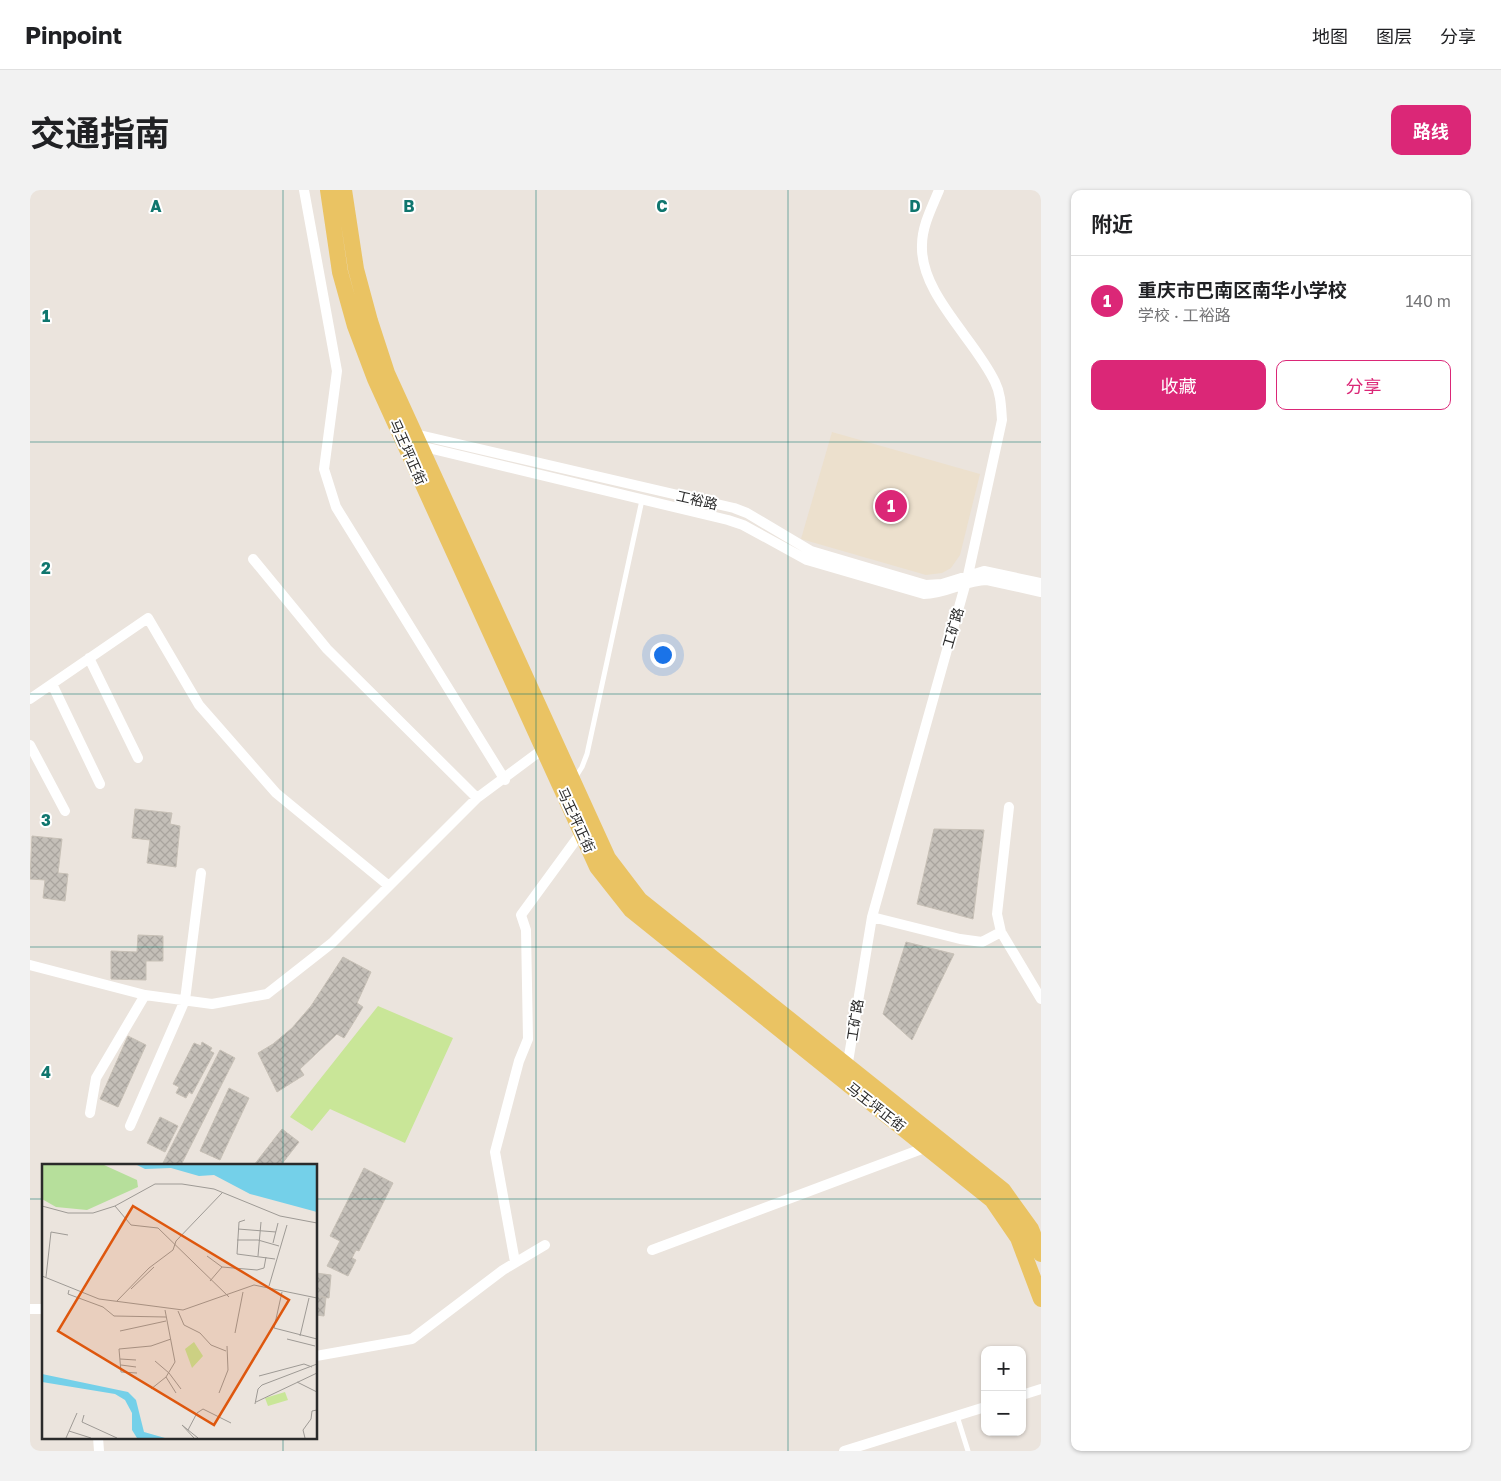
<!DOCTYPE html>
<html lang="zh">
<meta charset="utf-8">
<style>
:root{--surface:#fff;--page:#f2f2f2;--text:#202124;--muted:#757577;--line:#e0e0e0;--accent:#db2777}
body{margin:0;font-family:"Golos Text","Noto Sans SC",sans-serif;background:var(--page);color:var(--text)}
.controls{position:absolute;right:15px;bottom:15px;display:grid;overflow:hidden;border-radius:10px;box-shadow:0 1px 4px #0004}
.controls button{width:45px;height:45px;display:grid;place-items:center;padding:0;border:0;border-bottom:1px solid var(--line);background:var(--surface);color:var(--text);font:25px sans-serif}
.you{position:absolute;left:632px;top:464px;width:18px;height:18px;margin:-12px;border:4px solid #fff;border-radius:50%;background:#1a73e8;box-shadow:0 0 0 8px #1a73e833}
.badge{display:grid;place-items:center;width:32px;height:32px;border-radius:50%;background:var(--accent);color:#fff;font-size:16px;font-weight:700}
.pin{position:absolute;translate:-50% -50%;border:2px solid #fff;box-shadow:0 1px 5px #0006}
.list{margin:0;padding:0;list-style:none}
h2{display:flex;justify-content:space-between;align-items:center;height:65px;margin:0;padding:0 20px;font-size:21px}
h2 small{font-size:16px;font-weight:400;color:var(--muted)}
.list li{display:grid;grid-template-columns:32px 1fr auto;gap:15px;align-items:center;box-sizing:border-box;height:90px;padding:0 20px;border-top:1px solid var(--line)}
.list b{display:block;font-size:19px;white-space:nowrap}
.list p{margin:0;font-size:16px;white-space:nowrap;color:var(--muted)}
.list em{font-size:16px;font-style:normal;color:var(--muted)}
.actions{display:flex;gap:10px;padding:15px 20px}
.actions a{flex:1;padding:11px 0;border:1px solid var(--accent);border-radius:10px;text-align:center;font-size:18px;color:var(--accent)}
.actions .main{background:var(--accent);color:#fff}
.map{position:relative;flex:none;width:1011px;height:1261px;overflow:hidden;border-radius:10px}
header{display:flex;align-items:center;gap:30px;box-sizing:border-box;height:70px;padding:0 25px;background:var(--surface);border-bottom:1px solid var(--line)}
header strong{font-size:24px}
nav{display:flex;gap:28px;margin-inline-start:auto;font-size:18px}
.intro{display:flex;align-items:center;justify-content:space-between;box-sizing:border-box;height:120px;padding:0 30px}
h1{margin:0;font-size:35px}
.button{padding:12px 22px;border-radius:10px;background:var(--accent);color:#fff;font-size:18px;font-weight:700}
main{display:flex;gap:30px;padding:0 30px}
aside{flex:1;background:var(--surface);border-radius:10px;box-shadow:0 1px 4px #0004}
.map>svg:first-child{display:block}
.education{fill:#ece0cd}
.pitch{fill:#c9e698}
.building{fill:url(#building-cross-hatch);stroke:#c7c0b6}
.lines{fill:none;stroke-linecap:round;stroke-linejoin:round}
.service{stroke:#fff;stroke-width:5}
.minor{stroke:#fff;stroke-width:10}
.primary{stroke:#eac363;stroke-width:16}
.grid{fill:none;stroke:#0f766e;stroke-width:1;stroke-opacity:0.55}
.labels{text-anchor:middle;stroke-width:4;stroke-linejoin:round;paint-order:stroke}
.street-label{font-size:14px;fill:#2a2a2a;stroke:#fff}
.inset-road{fill:none;stroke:#9e9a95;stroke-width:1}
.view{fill:#de570e;fill-opacity:0.15;stroke:#de570e;stroke-width:2.5}
.inset-edge{fill:none;stroke:#2a2a2a;stroke-width:2.5}
.grid-label{font-size:16px;text-anchor:middle;font-weight:bold;fill:#0f766e;stroke:#fff;stroke-width:4;stroke-linejoin:round;paint-order:stroke}
</style>
<header>
<strong>Pinpoint</strong>
<nav><a>地图</a><a>图层</a><a>分享</a></nav>
</header>
<div class="intro"><h1>交通指南</h1><a class="button">路线</a></div>
<main>
<div class="map">
<svg width="1011" height="1261" viewBox="0 0 1011 1261">
<defs>
<pattern id="building-cross-hatch" width="8" height="8" patternUnits="userSpaceOnUse" patternTransform="scale(1.25)"><rect width="8" height="8" fill="#c4bfb8"/><path d="M0 0l8 8M0 8l8-8" fill="none" stroke="#a9a49e"/></pattern>
</defs>
<rect width="100%" height="100%" fill="#ebe4dd"/>
<path class="education" d="M 802,242 L 950,284 L 930,365 L 921,378 L 912,383 L 896,385 L 771,349 Z"/>
<path class="pitch" d="M 348,816 L 423,848 L 375,953 L 300,919 L 282,941 L 260,927 Z"/>
<path class="building" d="M 105,619 L 142,623 L 140,634 L 150,636 L 146,677 L 117,673 L 120,650 L 102,648 Z
M 904,639 L 954,640 L 943,729 L 887,714 Z
M 2,646 L 32,649 L 28,683 L 38,684 L 35,711 L 13,708 L 15,690 L 0,689 Z
M 108,745 L 133,746 L 133,771 L 116,771 L 116,790 L 81,789 L 81,761 L 107,762 Z
M 876,752 L 924,764 L 882,850 L 853,824 Z
M 313,767 L 341,782 L 327,813 L 333,817 L 314,848 L 307,844 L 270,879 L 274,885 L 247,902 L 228,863 L 243,854 L 262,838 L 281,816 Z
M 98,846 L 116,855 L 88,917 L 70,909 Z
M 172,852 L 182,858 L 180,861 L 184,863 L 162,904 L 159,902 L 156,908 L 146,903 L 149,897 L 143,894 L 164,853 L 171,856 Z
M 190,860 L 205,868 L 151,975 L 132,975 Z
M 199,898 L 219,908 L 190,970 L 170,961 Z
M 130,927 L 148,936 L 135,962 L 117,953 Z
M 252,939 L 269,952 L 251,975 L 224,975 Z
M 334,978 L 363,993 L 329,1061 L 326,1060 L 322,1068 L 326,1070 L 318,1086 L 297,1076 L 310,1051 L 300,1046 Z
M 286,1083 L 301,1085 L 299,1108 L 286,1106 Z
M 286,1106 L 296,1107 L 294,1126 L 286,1125 Z"/>
<g class="lines">
<path class="service" d="M 545,588 L 552,577 L 557,564 L 612,310
M 927,1226 L 938,1261"/>
<path class="minor" d="M 274,0 L 307,181 L 294,279 L 306,317 L 475,590
M 385,244 L 704,318 L 717,323 L 781,361 L 896,395 L 912,394 L 954,381 L 1011,393
M 390,256 L 698,330 L 713,335 L 777,370 L 894,404 C 916,404 935,390 957,390 L 1011,402
M 223,369 L 297,459 L 447,608
M 59,468 L 108,568
M 22,494 L 70,594
M 0,509 L 118,428 L 169,515 L 246,603 L 359,696
M 0,555 L 35,621
M 979,617 L 967,724 L 971,742 L 1011,809
M 842,727 L 930,749 L 952,752 L 971,742
M 0,775 L 115,805 L 182,814 L 237,804 L 302,753 L 447,608 L 513,559
M 817,878 L 842,727 L 938,385 L 972,230 C 971,217 971,204 965,192 C 945,149 890,104 892,55 C 892,36 902,17 909,0
M 60,923 L 66,888 L 115,805
M 100,936 L 155,810 L 171,683
M 622,1060 L 897,957
M 485,1072 L 465,962 L 489,871 L 498,849 L 496,740 L 491,725 L 551,643
M 0,1119 L 14,1119
M 286,1166 L 382,1149 L 473,1080 L 515,1055
M 992,1205 L 1011,1199
M 68,1247 L 69,1261
M 814,1261 L 955,1217"/>
<path class="primary" d="M 298,0 L 310,82 L 325,136 L 345,189 L 567,677 L 601,720 L 962,1010 L 988,1048 L 1011,1109
M 314,0 L 326,79 L 340,131 L 357,183 L 578,668 L 610,710 L 973,1000 L 1001,1039 L 1011,1064"/>
</g>
<path class="grid" d="M 253,0 L 253,975M 506,0 L 506,1261M 758,0 L 758,1261M 0,252 L 1011,252M 0,504 L 1011,504M 0,757 L 1011,757M 0,1009 L 14,1009M 286,1009 L 1011,1009M 253,1247 L 253,1261"/>
<g class="labels">
<g class="street-label">
<text transform="translate(378 262) rotate(66)" y="5">马王坪正街</text>
<text transform="translate(667 310) rotate(13)" y="5">工裕路</text>
<text transform="translate(923 438) rotate(-74)" y="5">工矿路</text>
<text transform="translate(546 630) rotate(65)" y="5">马王坪正街</text>
<text transform="translate(825 830) rotate(-81)" y="5">工矿路</text>
<text transform="translate(846 917) rotate(38)" y="5">马王坪正街</text>
</g>
</g>
<g transform="translate(12 974)">
<rect width="275" height="275" fill="#ebe4dd"/>
<path d="M 0,1 L 62,1 L 95,16 L 96,23 L 45,46 L 14,43 L 0,35 Z" fill="#b6df9b"/>
<path d="M 152,178 L 161,192 L 150,204 L 143,185 ZM 243,228 L 246,236 L 226,242 L 223,234 Z" fill="#c9e698"/>
<path d="M 95,1 L 275,1 L 275,48 L 208,30 L 172,11 L 157,12 L 129,4 L 103,5 ZM 0,210 L 86,228 L 94,236 L 102,268 L 123,274 L 95,274 L 90,266 L 90,249 L 83,236 L 73,230 L 0,218 Z" fill="#74d0e9"/>
<path class="inset-road" d="M 0,42 L 26,49 L 51,49 L 73,42 L 113,20 L 140,20 L 172,25 L 238,52 L 275,59M 73,42 L 89,61 L 116,64 L 187,133M 203,56 L 197,58 L 195,90 L 233,95M 196,65 L 234,68M 195,76 L 216,76 L 237,82M 231,79 L 236,59M 165,92 L 180,103 L 215,106 L 222,104 L 224,93M 216,92 L 219,58M 0,112 L 57,135 L 141,146 L 212,121 L 275,134M 4,113 L 9,68 L 26,71M 168,117 L 180,103M 227,122 L 245,61M 89,125 L 112,103M 27,126 L 26,130 L 61,143 L 72,152 L 124,153M 240,128 L 232,164 L 275,175M 75,137 L 107,104 L 131,86 L 134,77 L 180,29M 136,147 L 142,161 L 158,169 L 169,181 L 184,187M 78,167 L 124,157M 193,169 L 201,128M 258,172 L 267,134M 245,175 L 273,182M 78,195 L 94,196M 113,197 L 127,209 L 139,225M 79,201 L 94,203M 95,209 L 79,208 L 77,185 L 109,182 L 129,175M 217,212 L 262,200 L 270,203M 124,213 L 134,229M 255,218 L 275,228M 109,225 L 124,213 L 133,198 L 123,146M 177,229 L 186,206 L 185,182M 214,238 L 275,209M 213,240 L 216,225 L 220,221 L 275,200M 42,251 L 40,258 L 75,274M 146,266 L 155,249 L 161,245 L 189,259M 27,267 L 49,274M 24,274 L 35,249M 152,274 L 140,261 L 156,274M 263,274 L 261,266 L 269,255 L 270,247 L 275,246"/>
<path class="view" d="M 91,42 L 247,136 L 172,261 L 16,167 Z"/>
<rect width="275" height="275" class="inset-edge"/>
</g>
<g class="grid-label">
<text x="126" y="22">A</text>
<text x="379" y="22">B</text>
<text x="632" y="22">C</text>
<text x="885" y="22">D</text>
<text x="16" y="132">1</text>
<text x="16" y="384">2</text>
<text x="16" y="636">3</text>
<text x="16" y="888">4</text>
</g>
</svg>
<div class="controls">
<button>+</button>
<button>−</button>
</div>
<div class="you"></div>
<div class="pin badge" style="left:861px;top:316px">1</div>
</div>
<aside>
<h2>附近<small></small></h2>
<ul class="list">
<li><span class="badge">1</span><div><b>重庆市巴南区南华小学校</b><p>学校 · 工裕路</p></div><em>140 m</em></li>
</ul>
<div class="actions"><a class="main">收藏</a><a>分享</a></div>
</aside>
</main>
